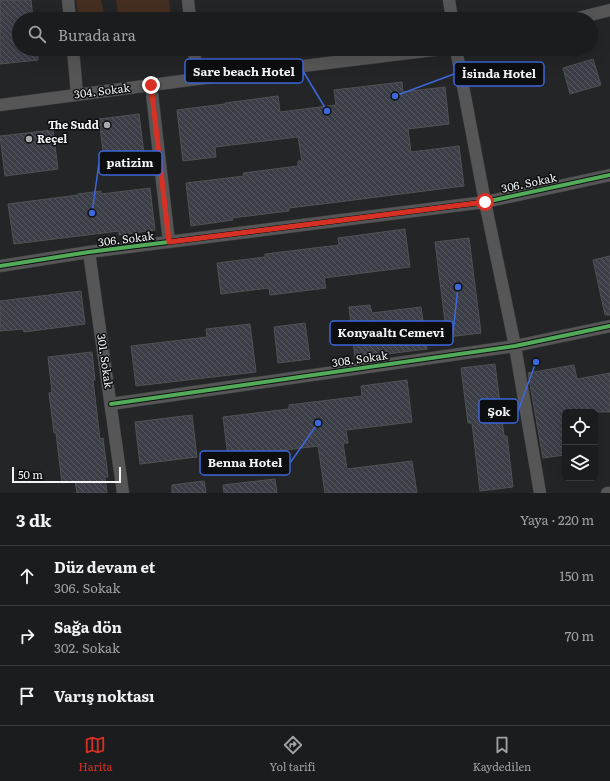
<!DOCTYPE html>
<html lang="tr">
<meta charset="utf-8">
<style>
:root{--surface:#1b1c1d;--page:#242526;--text:#f1f3f6;--muted:#a0a1a4;--line:#393a3b;--accent:#d93025}
body{margin:0;font-family:Literata,serif;background:var(--page);color:var(--text)}
.controls{position:absolute;right:12px;bottom:12px;display:grid;overflow:hidden;border-radius:6px;box-shadow:0 4px 16px #0002}
.controls button{width:36px;height:36px;display:grid;place-items:center;padding:0;border:0;border-bottom:1px solid var(--line);background:var(--surface);color:var(--text);font:20px sans-serif}
.scale{position:absolute;left:12px;bottom:10px;width:109px;box-sizing:border-box;padding-left:4px;border:2px solid #f2f3f5;border-top:0;font-size:11px;line-height:14px;white-space:nowrap;color:#f2f3f5;-webkit-text-stroke:3px #0d0e0f;paint-order:stroke}
.stop{position:absolute;width:12px;height:12px;margin:-9px;border:3px solid #d93025;border-radius:50%;background:#fff}
.stop.end{background:#d93025;border-color:#fff;box-shadow:0 1px 4px #0008}
.list{margin:0;padding:0;list-style:none}
h2{display:flex;justify-content:space-between;align-items:center;height:52px;margin:0;padding:0 16px;font-size:17px}
h2 small{font-size:13px;font-weight:400;color:var(--muted)}
.list li{display:grid;grid-template-columns:26px 1fr auto;gap:12px;align-items:center;box-sizing:border-box;height:60px;padding:0 16px;border-top:1px solid var(--line)}
.list b{display:block;font-size:15px;white-space:nowrap}
.list p{margin:0;font-size:13px;white-space:nowrap;color:var(--muted)}
.list em{font-size:13px;font-style:normal;color:var(--muted)}
.icon{flex:none;width:22px;height:22px;fill:none;stroke:currentColor;stroke-width:2;stroke-linecap:round;stroke-linejoin:round}
.map{position:relative;flex:none;width:610px;height:493px;overflow:hidden}
.search{position:absolute;background:var(--surface);box-shadow:0 4px 16px #0002;left:12px;right:12px;top:12px;height:44px;display:flex;align-items:center;gap:10px;box-sizing:border-box;padding:0 14px;border-radius:22px;color:var(--muted);font-size:15px}
.sheet{height:232px;background:var(--surface)}
nav{display:flex;justify-content:space-around;align-items:center;box-sizing:border-box;height:56px;border-top:1px solid var(--line);background:var(--surface);font-size:11px;color:var(--muted)}
nav a{display:grid;justify-items:center;gap:2px}
nav .on{color:var(--accent)}
.map>svg:first-child{display:block}
.pitch{fill:#442e1f}
.building{fill:url(#building-back-hatch);stroke:#505153}
.lines{fill:none;stroke-linecap:round;stroke-linejoin:round}
.street-casing{stroke:#3f3f41;stroke-width:13}
.street{stroke:#565657;stroke-width:12}
.cycleway-casing{stroke:#0d0e0f;stroke-width:6}
.cycleway{stroke:#51ab58;stroke-width:4}
.route{stroke:#d93025;stroke-width:5}
.poi-dot{fill:#aaabad;stroke:#0d0e0f;stroke-width:1.5}
.labels{text-anchor:middle;stroke-width:3;stroke-linejoin:round;paint-order:stroke}
.street-label{font-size:11px;fill:#f2f3f5;stroke:#0d0e0f}
.poi-label{font-size:11px;font-weight:bold;fill:#f2f3f5;stroke:#0d0e0f;text-anchor:end}
.leader{fill:none;stroke:#3d67dc;stroke-width:1.5}
.callout-dot{fill:#3d67dc;stroke:#0d0e0f;stroke-width:1.5}
.callout{fill:#0d0e0f;stroke:#3d67dc;stroke-width:1.5}
.callout-label{font-size:12px;text-anchor:middle;font-weight:bold;fill:#f2f3f5}
</style>
<div class="map">
<svg width="610" height="493" viewBox="0 0 610 493">
<defs>
<pattern id="building-back-hatch" width="6" height="6" patternUnits="userSpaceOnUse"><rect width="6" height="6" fill="#3b3e47"/><path d="M-1 5l2 2M0 0l6 6M5-1l2 2" fill="none" stroke="#585a62"/></pattern>
</defs>
<rect width="100%" height="100%" fill="#242527"/>
<path class="pitch" d="M 76,0 L 101,0 L 105,19 L 79,19 Z
M 116,0 L 169,0 L 171,15 L 150,19 L 119,19 Z"/>
<path class="building" d="M 0,0 L 31,0 L 33,19 L 19,19 L 19,49 L 37,49 L 38,60 L 0,64 Z
M 593,59 L 601,85 L 570,94 L 563,68 Z
M 402,82 L 403,92 L 445,87 L 449,124 L 408,129 L 411,152 L 459,146 L 464,186 L 330,203 L 289,208 L 289,211 L 232,218 L 233,220 L 191,226 L 186,183 L 244,176 L 243,173 L 298,166 L 298,161 L 302,161 L 298,137 L 215,147 L 216,157 L 183,161 L 177,110 L 225,104 L 225,103 L 278,96 L 280,112 L 336,105 L 334,90 Z
M 139,114 L 144,154 L 104,159 L 99,119 Z
M 53,130 L 58,169 L 5,176 L 0,136 Z
M 150,188 L 155,230 L 119,235 L 119,231 L 14,244 L 8,204 L 78,195 L 78,194 L 101,191 L 101,194 Z
M 405,229 L 410,267 L 324,278 L 326,288 L 270,295 L 269,288 L 221,294 L 217,263 L 265,257 L 265,254 L 339,245 L 338,238 Z
M 469,238 L 481,333 L 447,337 L 435,242 Z
M 610,256 L 610,315 L 605,315 L 593,260 Z
M 81,291 L 85,324 L 24,332 L 23,329 L 0,331 L 0,301 Z
M 370,305 L 372,313 L 421,307 L 427,349 L 355,358 L 349,307 Z
M 305,323 L 310,359 L 278,363 L 274,327 Z
M 250,324 L 256,372 L 136,386 L 131,346 L 207,337 L 206,329 Z
M 92,352 L 95,380 L 93,380 L 100,439 L 103,438 L 108,477 L 105,477 L 107,493 L 77,493 L 75,481 L 62,483 L 56,433 L 54,433 L 49,393 L 52,392 L 48,357 Z
M 495,364 L 504,436 L 507,436 L 513,487 L 480,491 L 472,423 L 468,423 L 461,368 Z
M 574,365 L 577,379 L 610,373 L 610,412 L 565,412 L 565,455 L 543,458 L 528,373 Z
M 407,380 L 412,422 L 346,430 L 348,443 L 343,443 L 347,469 L 412,461 L 417,493 L 325,493 L 318,446 L 228,457 L 223,417 L 289,409 L 289,405 L 362,396 L 361,386 Z
M 192,415 L 197,457 L 140,464 L 135,422 Z
M 275,479 L 277,493 L 224,493 L 223,485 Z
M 204,481 L 206,493 L 172,493 L 172,485 Z"/>
<g class="lines">
<defs>
<path id="street" d="M 68,0 L 70,19
M 188,0 L 190,19
M 449,0 L 452,19
M 574,19 L 610,10
M 73,49 L 77,94
M 194,49 L 197,79
M 456,49 L 485,202 L 515,346 L 540,493
M 151,85 L 169,242
M 0,105 L 197,79 L 442,49
M 89,252 L 123,493
M 0,266 L 89,252 L 485,202 L 610,175
M 111,404 L 515,346 L 610,326
M 607,493 L 610,493"/>
</defs>
<use href="#street" class="street-casing"/>
<use href="#street" class="street"/>
<defs>
<path id="cycleway" d="M 0,266 L 89,252 L 485,202 L 610,175
M 111,404 L 515,346 L 610,326"/>
</defs>
<use href="#cycleway" class="cycleway-casing"/>
<use href="#cycleway" class="cycleway"/>
</g>
<g class="lines">
<path class="route" d="M 151,85 L 169,242 L 485,202"/>
</g>
<g class="poi-dot">
<circle cx="107" cy="125" r="4"/>
<circle cx="29" cy="139" r="4"/>
</g>
<g class="labels">
<g class="street-label">
<text transform="translate(102 91) rotate(-7)" y="4">304. Sokak</text>
<text transform="translate(529 183) rotate(-12)" y="4">306. Sokak</text>
<text transform="translate(126 239) rotate(-7)" y="4">306. Sokak</text>
<text transform="translate(360 359) rotate(-8)" y="4">308. Sokak</text>
<text transform="translate(105 361) rotate(82)" y="4">301. Sokak</text>
</g>
<g class="poi-label">
<text x="99" y="129">The Sudd</text>
<text x="37" y="143" text-anchor="start">Reçel</text>
</g>
</g>
<path class="leader" d="M327 111L303 71M395 96L454 74M92 213L99 163M458 287L453 333M536 362L518 411M318 423L290 463"/>
<g class="callout-dot">
<circle cx="327" cy="111" r="4"/>
<circle cx="395" cy="96" r="4"/>
<circle cx="92" cy="213" r="4"/>
<circle cx="458" cy="287" r="4"/>
<circle cx="536" cy="362" r="4"/>
<circle cx="318" cy="423" r="4"/>
</g>
<g class="callout">
<rect x="185" y="59" width="118" height="24" rx="4"/>
<rect x="454" y="62" width="90" height="24" rx="4"/>
<rect x="99" y="151" width="63" height="24" rx="4"/>
<rect x="330" y="321" width="123" height="24" rx="4"/>
<rect x="479" y="399" width="39" height="24" rx="4"/>
<rect x="200" y="451" width="90" height="24" rx="4"/>
</g>
<g class="callout-label">
<text x="244" y="76">Sare beach Hotel</text>
<text x="499" y="78">İsinda Hotel</text>
<text x="130" y="167">patizim</text>
<text x="391" y="337">Konyaaltı Cemevi</text>
<text x="499" y="416">Şok</text>
<text x="245" y="467">Benna Hotel</text>
</g>
</svg>
<div class="controls">
<button><svg class="icon" aria-label="locate" viewBox="0 0 24 24"><circle cx="12" cy="12" r="6"/><path d="M12 2v4M12 18v4M2 12h4M18 12h4"/></svg></button>
<button><svg class="icon" aria-label="layers" viewBox="0 0 24 24"><path d="M12 4l9 5-9 5-9-5zM3 14l9 5 9-5"/></svg></button>
</div>
<div class="scale">50 m</div>
<div class="stop" style="left:485px;top:202px"></div>
<div class="stop end" style="left:151px;top:85px"></div>
<div class="search"><svg class="icon" aria-label="search" viewBox="0 0 24 24"><circle cx="10" cy="10" r="6"/><path d="M15 15l6 6"/></svg>Burada ara</div>
</div>
<section class="sheet">
<h2>3 dk<small>Yaya · 220 m</small></h2>
<ul class="list">
<li><svg class="icon" aria-label="ahead" viewBox="0 0 24 24"><path d="M12 20V5M6 11l6-6 6 6"/></svg><div><b>Düz devam et</b><p>306. Sokak</p></div><em>150 m</em></li>
<li><svg class="icon" aria-label="right" viewBox="0 0 24 24"><path d="M7 20v-9h11M14 6l5 5-5 5"/></svg><div><b>Sağa dön</b><p>302. Sokak</p></div><em>70 m</em></li>
<li><svg class="icon" aria-label="arrive" viewBox="0 0 24 24"><path d="M6 21V4h12l-3 4 3 4H6"/></svg><div><b>Varış noktası</b></div></li>
</ul>
</section>
<nav>
<a class="on"><svg class="icon" aria-label="map" viewBox="0 0 24 24"><path d="M3 6l6-2 6 2 6-2v14l-6 2-6-2-6 2zM9 4v14M15 6v14"/></svg>Harita</a>
<a><svg class="icon" aria-label="directions" viewBox="0 0 24 24"><path d="M12 3l9 9-9 9-9-9zM9 14v-3h6M13 9l2 2-2 2"/></svg>Yol tarifi</a>
<a><svg class="icon" aria-label="saved" viewBox="0 0 24 24"><path d="M7 4h10v16l-5-4-5 4z"/></svg>Kaydedilen</a>
</nav>
